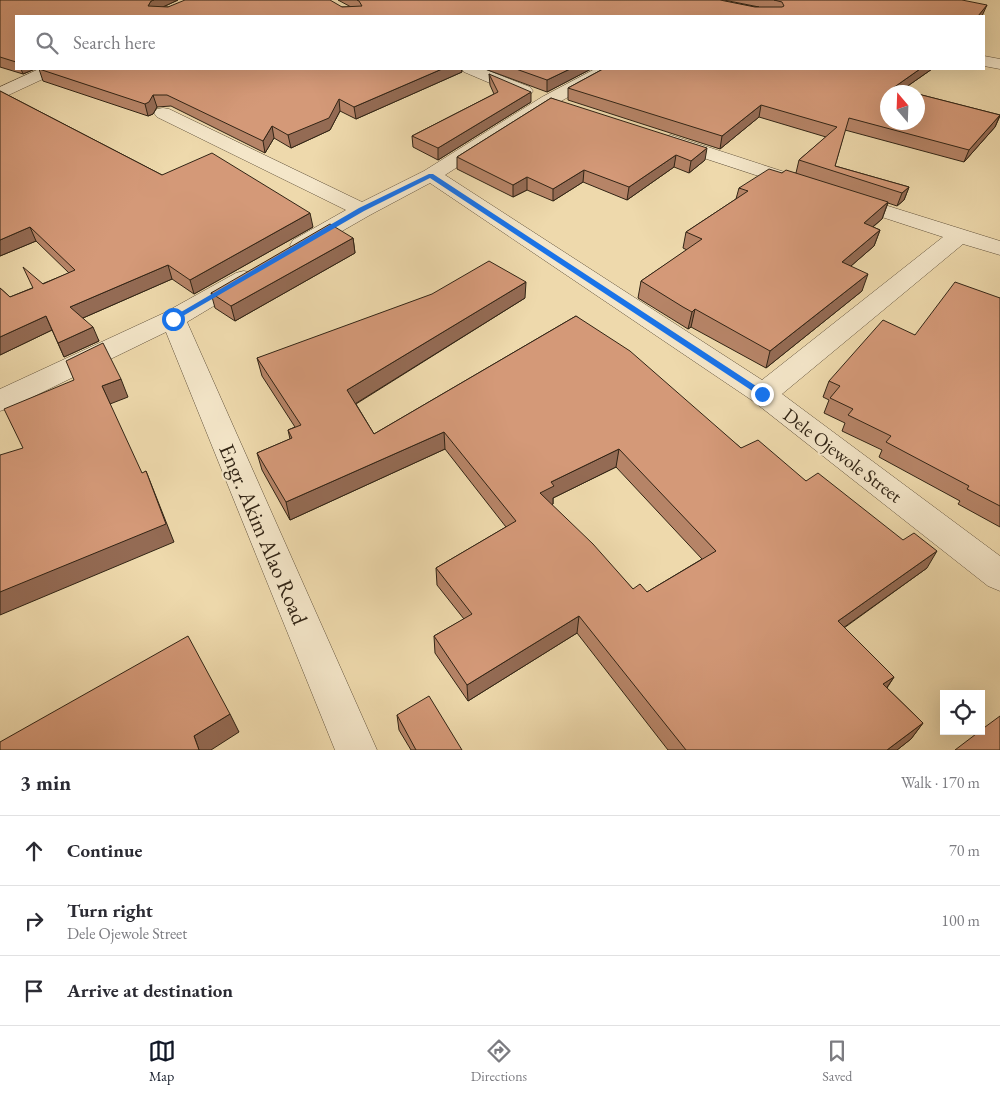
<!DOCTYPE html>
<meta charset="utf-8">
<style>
:root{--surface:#fff;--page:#f2f2f3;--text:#2b2b33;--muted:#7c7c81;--line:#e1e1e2;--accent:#111827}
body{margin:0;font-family:"EB Garamond",serif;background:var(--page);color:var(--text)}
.controls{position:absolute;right:15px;bottom:15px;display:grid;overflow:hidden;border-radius:0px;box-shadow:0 5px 20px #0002}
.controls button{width:45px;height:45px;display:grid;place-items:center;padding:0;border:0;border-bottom:1px solid var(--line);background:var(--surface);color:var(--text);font:25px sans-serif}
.compass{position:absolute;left:880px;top:85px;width:45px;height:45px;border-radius:50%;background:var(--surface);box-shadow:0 5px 20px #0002;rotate:341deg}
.stop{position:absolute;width:15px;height:15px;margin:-11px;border:4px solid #1a73e8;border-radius:50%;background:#fff}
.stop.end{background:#1a73e8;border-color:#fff;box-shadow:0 1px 5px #0008}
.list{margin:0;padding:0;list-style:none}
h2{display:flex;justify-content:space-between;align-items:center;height:65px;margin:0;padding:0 20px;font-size:21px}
h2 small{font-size:16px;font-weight:400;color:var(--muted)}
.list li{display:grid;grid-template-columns:32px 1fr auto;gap:15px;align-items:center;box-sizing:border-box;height:70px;padding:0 20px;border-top:1px solid var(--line)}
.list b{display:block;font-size:19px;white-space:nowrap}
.list p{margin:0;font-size:16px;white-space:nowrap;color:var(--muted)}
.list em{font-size:16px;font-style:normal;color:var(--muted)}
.icon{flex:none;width:28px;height:28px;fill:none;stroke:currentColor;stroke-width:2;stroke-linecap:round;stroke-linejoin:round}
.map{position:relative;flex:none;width:1000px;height:750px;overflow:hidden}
.search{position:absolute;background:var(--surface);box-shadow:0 5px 20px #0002;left:15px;right:15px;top:15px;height:55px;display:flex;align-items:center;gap:12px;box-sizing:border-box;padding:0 18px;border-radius:0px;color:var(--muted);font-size:19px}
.sheet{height:275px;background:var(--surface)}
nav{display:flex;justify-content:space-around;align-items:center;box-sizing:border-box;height:70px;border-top:1px solid var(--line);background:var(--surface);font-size:14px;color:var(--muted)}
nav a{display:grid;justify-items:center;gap:2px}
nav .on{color:var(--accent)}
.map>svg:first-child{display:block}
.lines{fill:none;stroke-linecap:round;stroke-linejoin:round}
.minor-casing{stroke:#60513b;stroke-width:1}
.minor{fill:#f4e6c9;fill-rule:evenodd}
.wall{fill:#b68467;stroke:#312415;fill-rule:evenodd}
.shaded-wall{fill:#946b54;stroke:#312415}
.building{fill:#d49978;stroke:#312415;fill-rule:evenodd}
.route{fill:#1a73e8}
.labels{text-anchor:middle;stroke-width:4;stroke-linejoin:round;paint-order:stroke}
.street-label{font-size:19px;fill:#312415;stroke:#f4e6c9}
.near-street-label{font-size:22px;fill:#312415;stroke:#f4e6c9}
</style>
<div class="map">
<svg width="1000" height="750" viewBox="0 0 1000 750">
<rect width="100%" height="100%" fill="#eed9ac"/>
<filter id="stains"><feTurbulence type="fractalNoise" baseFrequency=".004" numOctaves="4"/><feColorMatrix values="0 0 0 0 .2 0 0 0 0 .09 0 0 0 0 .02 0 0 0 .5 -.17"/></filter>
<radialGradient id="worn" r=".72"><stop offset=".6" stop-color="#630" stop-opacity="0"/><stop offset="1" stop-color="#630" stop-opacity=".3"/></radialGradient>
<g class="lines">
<defs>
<path id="minor" d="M 725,0 L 742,0 L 715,16 L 698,16 L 700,13 Z
M 984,56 L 1000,59 L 1000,69 L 984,66 Z
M 39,69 L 60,69 L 58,72 L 0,99 L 0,87 Z
M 462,69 L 484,69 L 530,87 L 533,91 L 530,95 L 524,96 L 518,95 L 464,72 Z
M 595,69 L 615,69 L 613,72 L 554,105 L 445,175 L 762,380 L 943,237 L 842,204 L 838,200 L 842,196 L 849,194 L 856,196 L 1000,241 L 1000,255 L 963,244 L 782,394 L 1000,556 L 1000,591 L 988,586 L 753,401 L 430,183 L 370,215 L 309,250 L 301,252 L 293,250 L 290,245 L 293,240 L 346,210 L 157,117 L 154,113 L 157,109 L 163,108 L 169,109 L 362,202 L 424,171 L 542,97 Z
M 671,135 L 806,179 L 809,183 L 806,187 L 799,189 L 792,187 L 664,145 L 662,141 L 664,137 Z
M 244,271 L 252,273 L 256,278 L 252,283 L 187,322 L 377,750 L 335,750 L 166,332 L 10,408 L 0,411 L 0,389 L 164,313 L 236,273 Z"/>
</defs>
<use href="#minor" class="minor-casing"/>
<use href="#minor" class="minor"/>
</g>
<path class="wall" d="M 0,0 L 178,0 L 163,7 L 351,7 L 338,0 L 962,0 L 983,15 L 982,16 L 16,16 L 16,69 L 35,69 L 23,74 L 0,67 ZM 724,0 L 759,7 L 755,7 L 723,1 Z
M 39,69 L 461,69 L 462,72 L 356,119 L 340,111 L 330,130 L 291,148 L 274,138 L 265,153 L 171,106 L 157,107 L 153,114 L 148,116 L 43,81 Z
M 485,69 L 591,69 L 547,92 Z
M 603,69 L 932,69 L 902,90 L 1000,115 L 1000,116 L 995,127 L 964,162 L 845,130 L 835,166 L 909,187 L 904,200 L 897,206 L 888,203 L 882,219 L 873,227 L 880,230 L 874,246 L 851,266 L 862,291 L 766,368 L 691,327 L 688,329 L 680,324 L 638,298 L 641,281 L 687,250 L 683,248 L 686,232 L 736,199 L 739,188 L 782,173 L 796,173 L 799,160 L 826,137 L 759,117 L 720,149 L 568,100 L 568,88 Z
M 489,74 L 531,102 L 438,160 L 413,147 L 412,136 L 494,94 L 490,85 Z
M 0,91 L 162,175 L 313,227 L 194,294 L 172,279 L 83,318 L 99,341 L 64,357 L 52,330 L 0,355 L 0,288 L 10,297 L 69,273 L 36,241 L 0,256 Z
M 551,98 L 705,160 L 689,173 L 674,167 L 627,200 L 583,182 L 553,201 L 527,190 L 513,197 L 457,169 L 457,157 Z
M 353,238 L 355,253 L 235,321 L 215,308 L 211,293 Z
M 525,298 L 356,404 L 374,434 L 576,316 L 741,448 L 806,481 L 927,568 L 844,628 L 894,677 L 887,688 L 923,723 L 911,739 L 897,750 L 668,750 L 577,633 L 468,701 L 435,653 L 434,636 L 464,619 L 437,585 L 436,568 L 506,527 L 445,449 L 290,520 L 262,470 L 257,453 L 290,439 L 288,430 L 295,427 L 262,376 L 257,358 ZM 616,467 L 702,559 L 647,592 L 633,589 L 552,505 L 553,504 L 553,498 Z
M 1000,298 L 1000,527 L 958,504 L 960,501 L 879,457 L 882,450 L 842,431 L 845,423 L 824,413 L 829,400 L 823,397 L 829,381 L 915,335 Z
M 397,715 L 462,750 L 411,750 L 399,730 Z"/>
<path class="shaded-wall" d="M 154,0 L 178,0 L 154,11 L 148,6 L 151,1 Z
M 987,5 L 982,16 L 978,16 Z
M 21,69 L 35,69 L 23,74 Z
M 442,69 L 461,69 L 462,72 L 356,119 L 354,107 Z
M 570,69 L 591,69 L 547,92 L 547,80 Z
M 920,69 L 932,69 L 899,92 L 893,88 Z
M 531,92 L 531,102 L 438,160 L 438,148 Z
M 153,95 L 157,107 L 153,114 L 148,116 L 145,104 Z
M 339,99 L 340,111 L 330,130 L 291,148 L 288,135 Z
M 761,105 L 759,117 L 720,149 L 722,136 Z
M 1000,115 L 995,127 L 964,162 L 969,150 Z
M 272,126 L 274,138 L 265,153 L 263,141 Z
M 707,148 L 705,160 L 689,173 L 691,161 Z
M 676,155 L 674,167 L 627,200 L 629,187 Z
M 584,170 L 583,182 L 553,201 L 553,189 Z
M 527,177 L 527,190 L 513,197 L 513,185 Z
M 909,187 L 904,200 L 897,206 L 902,193 Z
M 888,202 L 882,219 L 858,239 L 864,223 Z
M 310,213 L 313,227 L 194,294 L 190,280 Z
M 30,227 L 36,241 L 0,256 L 0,240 Z
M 880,230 L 874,246 L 836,279 L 842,262 Z
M 353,238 L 355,253 L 235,321 L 231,306 Z
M 168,265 L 172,279 L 76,321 L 70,307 Z
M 868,274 L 862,291 L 766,368 L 770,351 Z
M 526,282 L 525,298 L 350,407 L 347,390 Z
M 695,309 L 691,327 L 688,329 L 692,312 Z
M 46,316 L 52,330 L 0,355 L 0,337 Z
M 93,327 L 99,341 L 64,357 L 58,343 Z
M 121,379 L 128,397 L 110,404 L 102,386 Z
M 444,432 L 445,449 L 290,520 L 286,502 Z
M 619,449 L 616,467 L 553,498 L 553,504 L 539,511 L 540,493 L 551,482 Z
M 146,471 L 174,542 L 0,615 L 0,592 Z
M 937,551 L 927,568 L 829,638 L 838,621 Z
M 579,616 L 577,633 L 468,701 L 467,685 Z
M 894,677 L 883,693 L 883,684 Z
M 230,714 L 239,732 L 211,750 L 199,750 L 194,736 Z
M 923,723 L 911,739 L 897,750 L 887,750 Z"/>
<path class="building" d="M 0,0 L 154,0 L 151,1 L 148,6 L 168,7 L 185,0 L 330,0 L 342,7 L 362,6 L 359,1 L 357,0 L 720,0 L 755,7 L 782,7 L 784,6 L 782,2 L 774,0 L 962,0 L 987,5 L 978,16 L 16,16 L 16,62 L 0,57 Z
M 39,69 L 442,69 L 354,107 L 339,99 L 329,118 L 288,135 L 272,126 L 263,141 L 167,95 L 153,95 L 149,102 L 145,104 Z
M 516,69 L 570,69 L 547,80 Z
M 603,69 L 920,69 L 893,88 L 911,92 L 888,92 L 888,122 L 918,122 L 918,94 L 1000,115 L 969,150 L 849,118 L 835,166 L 909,187 L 902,193 L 799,160 L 837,127 L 761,105 L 722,136 L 568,88 Z
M 489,74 L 531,92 L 438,148 L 412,136 L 498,92 Z
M 0,91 L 162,175 L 212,153 L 310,213 L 190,280 L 168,265 L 70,307 L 93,327 L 58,343 L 46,316 L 0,337 L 0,288 L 10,297 L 33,288 L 23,267 L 43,284 L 75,270 L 30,227 L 0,240 Z
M 551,98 L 707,148 L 691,161 L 676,155 L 629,187 L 584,170 L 553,189 L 527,177 L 513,185 L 457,157 Z
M 769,169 L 782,173 L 786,170 L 888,202 L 864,223 L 880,230 L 842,262 L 868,274 L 770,351 L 695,309 L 692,312 L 683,307 L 641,281 L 702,239 L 686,232 L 748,191 L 739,188 Z
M 330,224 L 353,238 L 231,306 L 211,293 Z
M 489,261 L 526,282 L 347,390 L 374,434 L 576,316 L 630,351 L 741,448 L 758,440 L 806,481 L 818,473 L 903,540 L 914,533 L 937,551 L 838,621 L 894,677 L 883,684 L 923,723 L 887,750 L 686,750 L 579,616 L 467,685 L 434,636 L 472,614 L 436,568 L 516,521 L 444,432 L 286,502 L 257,453 L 292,438 L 288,430 L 301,425 L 257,358 L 432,294 ZM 619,449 L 716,551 L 647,592 L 640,584 L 633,589 L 593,544 L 540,493 L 554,486 L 551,482 Z
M 955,282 L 1000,298 L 1000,506 L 967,489 L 969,486 L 886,442 L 891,436 L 848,415 L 853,409 L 830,398 L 840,386 L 829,381 L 883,320 L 915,335 Z
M 103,343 L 121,379 L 102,386 L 142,473 L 146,471 L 166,524 L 0,592 L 0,455 L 23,448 L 4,409 L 74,380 L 66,361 Z
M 188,636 L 230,714 L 194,736 L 199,750 L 0,750 L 0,742 Z
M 429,696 L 462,750 L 416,750 L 397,715 Z
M 1000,716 L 1000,750 L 955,750 L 980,731 L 981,731 L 981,730 Z"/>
<path class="route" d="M 429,174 L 433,174 L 765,392 L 765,396 L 760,396 L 430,178 L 364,211 L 176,320 L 169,319 L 359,208 Z"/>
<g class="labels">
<g class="street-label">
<text transform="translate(843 455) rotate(37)" y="7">Dele Ojewole Street</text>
</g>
<g class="near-street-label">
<text transform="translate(264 534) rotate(67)" y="8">Engr. Akim Alao Road</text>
</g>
</g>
<rect width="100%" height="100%" filter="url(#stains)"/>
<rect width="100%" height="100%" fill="url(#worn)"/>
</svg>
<div class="controls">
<button><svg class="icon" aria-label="locate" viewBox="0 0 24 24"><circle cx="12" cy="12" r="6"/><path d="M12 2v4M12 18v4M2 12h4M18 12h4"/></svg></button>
</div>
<svg class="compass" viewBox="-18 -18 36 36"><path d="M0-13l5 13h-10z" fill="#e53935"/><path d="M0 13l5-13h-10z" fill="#7c7c81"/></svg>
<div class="stop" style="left:173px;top:319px"></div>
<div class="stop end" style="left:762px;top:394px"></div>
<div class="search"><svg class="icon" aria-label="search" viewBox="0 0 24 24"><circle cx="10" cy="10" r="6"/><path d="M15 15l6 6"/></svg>Search here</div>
</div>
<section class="sheet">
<h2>3 min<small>Walk · 170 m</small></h2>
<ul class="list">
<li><svg class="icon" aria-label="ahead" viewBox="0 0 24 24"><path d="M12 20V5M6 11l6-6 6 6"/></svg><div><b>Continue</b></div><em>70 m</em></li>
<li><svg class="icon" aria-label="right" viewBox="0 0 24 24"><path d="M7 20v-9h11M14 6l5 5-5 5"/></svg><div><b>Turn right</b><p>Dele Ojewole Street</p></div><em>100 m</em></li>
<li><svg class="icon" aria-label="arrive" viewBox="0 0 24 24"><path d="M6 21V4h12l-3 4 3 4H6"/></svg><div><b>Arrive at destination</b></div></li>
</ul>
</section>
<nav>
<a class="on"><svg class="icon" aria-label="map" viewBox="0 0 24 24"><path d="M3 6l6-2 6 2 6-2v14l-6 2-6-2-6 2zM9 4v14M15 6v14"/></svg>Map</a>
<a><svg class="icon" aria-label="directions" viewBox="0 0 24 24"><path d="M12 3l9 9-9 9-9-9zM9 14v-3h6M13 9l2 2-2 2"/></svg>Directions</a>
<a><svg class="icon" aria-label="saved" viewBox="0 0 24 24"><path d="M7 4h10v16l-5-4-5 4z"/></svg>Saved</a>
</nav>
